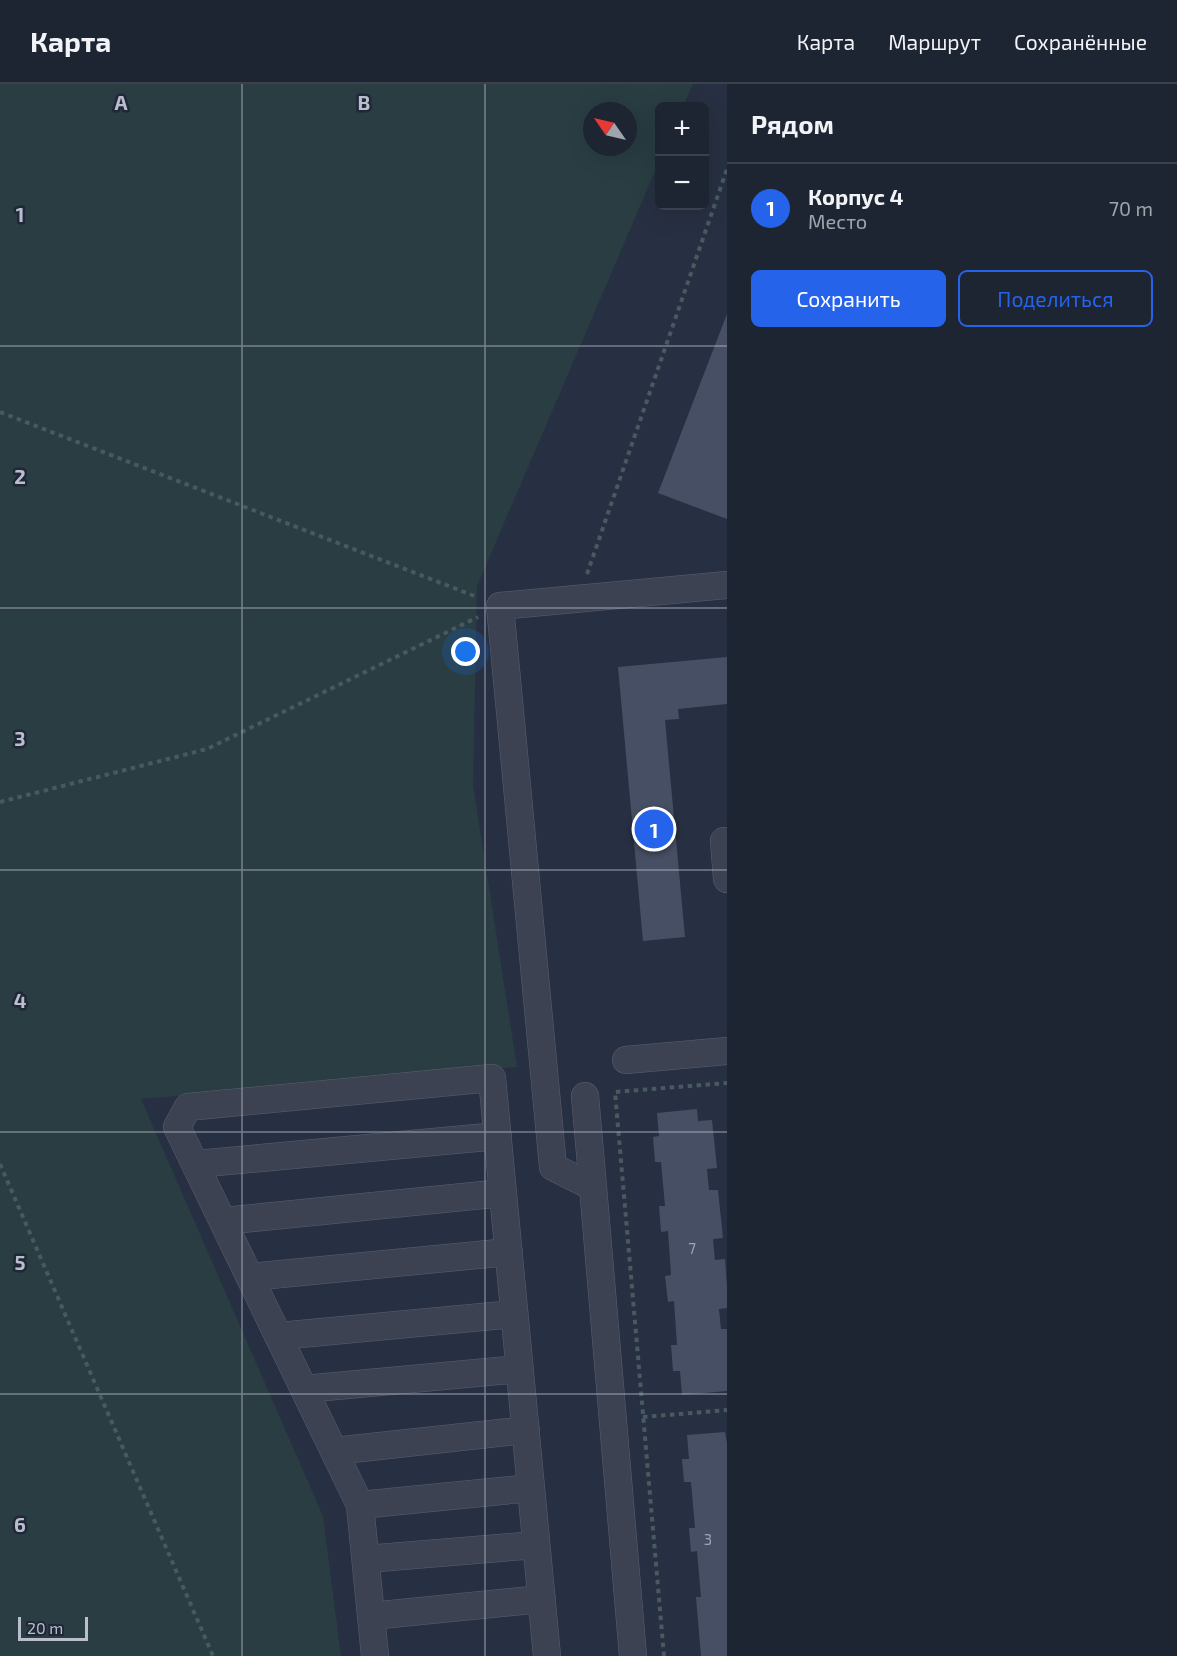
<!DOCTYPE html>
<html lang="ru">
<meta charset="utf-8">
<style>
:root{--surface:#1d2432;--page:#2a303e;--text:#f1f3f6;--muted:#a0a4ac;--line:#3b414d;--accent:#2563eb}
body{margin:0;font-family:"Exo 2",sans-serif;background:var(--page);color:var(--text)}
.controls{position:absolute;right:18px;top:18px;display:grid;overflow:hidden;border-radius:9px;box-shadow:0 6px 24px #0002}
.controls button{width:54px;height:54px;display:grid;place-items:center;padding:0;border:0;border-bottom:2px solid var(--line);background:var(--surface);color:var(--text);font:30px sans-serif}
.compass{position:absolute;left:583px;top:18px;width:54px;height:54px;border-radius:50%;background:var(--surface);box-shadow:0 6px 24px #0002;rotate:304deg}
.scale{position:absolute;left:18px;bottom:15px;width:70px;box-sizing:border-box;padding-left:6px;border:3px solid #b9becc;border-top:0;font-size:16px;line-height:21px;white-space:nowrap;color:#b9becc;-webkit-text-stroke:4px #202738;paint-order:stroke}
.you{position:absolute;left:466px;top:568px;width:21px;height:21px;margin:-15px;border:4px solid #fff;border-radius:50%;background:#1a73e8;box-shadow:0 0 0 9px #1a73e833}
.badge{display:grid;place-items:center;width:39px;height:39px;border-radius:50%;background:var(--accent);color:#fff;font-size:20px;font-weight:700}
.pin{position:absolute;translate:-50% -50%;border:3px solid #fff;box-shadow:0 2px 6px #0006}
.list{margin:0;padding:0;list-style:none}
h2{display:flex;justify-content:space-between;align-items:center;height:78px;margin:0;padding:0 24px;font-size:26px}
h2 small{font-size:20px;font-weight:400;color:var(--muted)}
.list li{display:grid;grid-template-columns:39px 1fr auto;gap:18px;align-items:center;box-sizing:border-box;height:90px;padding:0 24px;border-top:2px solid var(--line)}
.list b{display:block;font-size:22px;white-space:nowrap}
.list p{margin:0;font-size:20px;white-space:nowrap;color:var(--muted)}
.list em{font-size:20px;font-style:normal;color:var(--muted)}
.actions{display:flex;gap:12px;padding:18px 24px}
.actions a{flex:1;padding:14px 0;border:2px solid var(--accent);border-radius:9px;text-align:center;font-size:21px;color:var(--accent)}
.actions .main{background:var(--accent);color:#fff}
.map{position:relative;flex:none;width:727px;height:1572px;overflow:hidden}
header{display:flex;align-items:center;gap:36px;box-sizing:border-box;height:84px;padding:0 30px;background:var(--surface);border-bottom:2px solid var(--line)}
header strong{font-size:28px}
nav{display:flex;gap:33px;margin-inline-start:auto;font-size:21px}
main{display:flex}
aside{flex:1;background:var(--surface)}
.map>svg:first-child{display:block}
.green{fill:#293d43;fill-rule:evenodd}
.building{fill:#474f64}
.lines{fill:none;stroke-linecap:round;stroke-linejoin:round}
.minor-casing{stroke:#5a606f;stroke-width:28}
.path{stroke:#485a60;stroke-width:4;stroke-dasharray:4.5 4.5;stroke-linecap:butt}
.minor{stroke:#3c4252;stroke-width:27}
.grid{fill:none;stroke:#b9becc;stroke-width:1.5;stroke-opacity:0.55}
.labels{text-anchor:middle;stroke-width:5;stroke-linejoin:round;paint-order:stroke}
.number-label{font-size:15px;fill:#9ca2b2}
.grid-label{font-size:20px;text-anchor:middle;font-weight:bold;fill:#b9becc;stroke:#202738;stroke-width:5;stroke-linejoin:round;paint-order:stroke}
</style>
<header>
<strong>Карта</strong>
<nav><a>Карта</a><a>Маршрут</a><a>Сохранённые</a></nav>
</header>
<main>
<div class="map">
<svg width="727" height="1572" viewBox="0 0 727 1572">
<rect width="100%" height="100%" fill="#273042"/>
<path class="green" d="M 0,0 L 693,0 L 683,22 L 660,22 L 659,78 L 477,502 L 473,701 L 517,983 L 141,1015 L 323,1432 L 341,1572 L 0,1572 ZM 592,27 L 628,27 L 628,63 L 592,63 Z"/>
<path class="building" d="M 727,230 L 727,435 L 658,409 Z
M 727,573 L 727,620 L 678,625 L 679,635 L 665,636 L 685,853 L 643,857 L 618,583 Z
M 697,1025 L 698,1037 L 712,1036 L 717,1084 L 707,1085 L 709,1106 L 718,1106 L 723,1154 L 713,1155 L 715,1176 L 725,1175 L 727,1202 L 727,1224 L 719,1225 L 721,1245 L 727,1245 L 727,1307 L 682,1311 L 680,1287 L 673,1287 L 671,1261 L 677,1261 L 674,1217 L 668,1218 L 665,1192 L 671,1191 L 668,1147 L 661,1148 L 659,1122 L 665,1122 L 661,1078 L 655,1078 L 653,1053 L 659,1052 L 657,1029 Z
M 725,1348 L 727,1359 L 727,1572 L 701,1572 L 696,1513 L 701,1513 L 697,1467 L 691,1468 L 689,1444 L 695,1444 L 691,1398 L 684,1398 L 682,1375 L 689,1375 L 687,1351 Z"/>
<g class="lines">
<defs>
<path id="minor" d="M 724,757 L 727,795
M 626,976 L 727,967
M 585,1012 L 593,1103
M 196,1080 L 498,1052
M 223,1137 L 503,1109
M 250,1193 L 509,1168
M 279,1252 L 514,1230
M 304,1305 L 520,1285
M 334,1367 L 526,1346
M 360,1421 L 531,1404
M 366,1475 L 536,1461
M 371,1532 L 542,1515
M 375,1572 L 360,1421 L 177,1043 L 188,1023 L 492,994 L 547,1572
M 633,1572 L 593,1103 L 553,1083 L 500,522 L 727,501"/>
</defs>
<use href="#minor" class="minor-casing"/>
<path class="path" d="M 0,328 L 477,513
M 587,490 L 727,85
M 0,718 L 207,665 L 478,533
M 0,1080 L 213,1572
M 643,1333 L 727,1326
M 664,1572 L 615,1008 L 727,999"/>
<use href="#minor" class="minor"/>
</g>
<path class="grid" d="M 242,0 L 242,1572M 485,0 L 485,1572M 0,262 L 727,262M 0,524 L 727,524M 0,786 L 727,786M 0,1048 L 727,1048M 0,1310 L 727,1310"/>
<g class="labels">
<g class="number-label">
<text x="692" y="1170">7</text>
<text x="708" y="1461">3</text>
</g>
</g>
<g class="grid-label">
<text x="121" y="26">A</text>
<text x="364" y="26">B</text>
<text x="20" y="138">1</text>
<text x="20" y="400">2</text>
<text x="20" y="662">3</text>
<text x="20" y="924">4</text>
<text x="20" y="1186">5</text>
<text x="20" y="1448">6</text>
</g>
</svg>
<div class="controls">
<button>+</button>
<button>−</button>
</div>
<svg class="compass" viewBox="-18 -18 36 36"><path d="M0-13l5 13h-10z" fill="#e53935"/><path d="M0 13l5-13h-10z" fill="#a0a4ac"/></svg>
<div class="scale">20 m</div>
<div class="you"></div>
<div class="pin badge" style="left:654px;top:745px">1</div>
</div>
<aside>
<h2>Рядом<small></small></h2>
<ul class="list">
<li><span class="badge">1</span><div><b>Корпус 4</b><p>Место</p></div><em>70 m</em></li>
</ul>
<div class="actions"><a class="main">Сохранить</a><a>Поделиться</a></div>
</aside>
</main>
